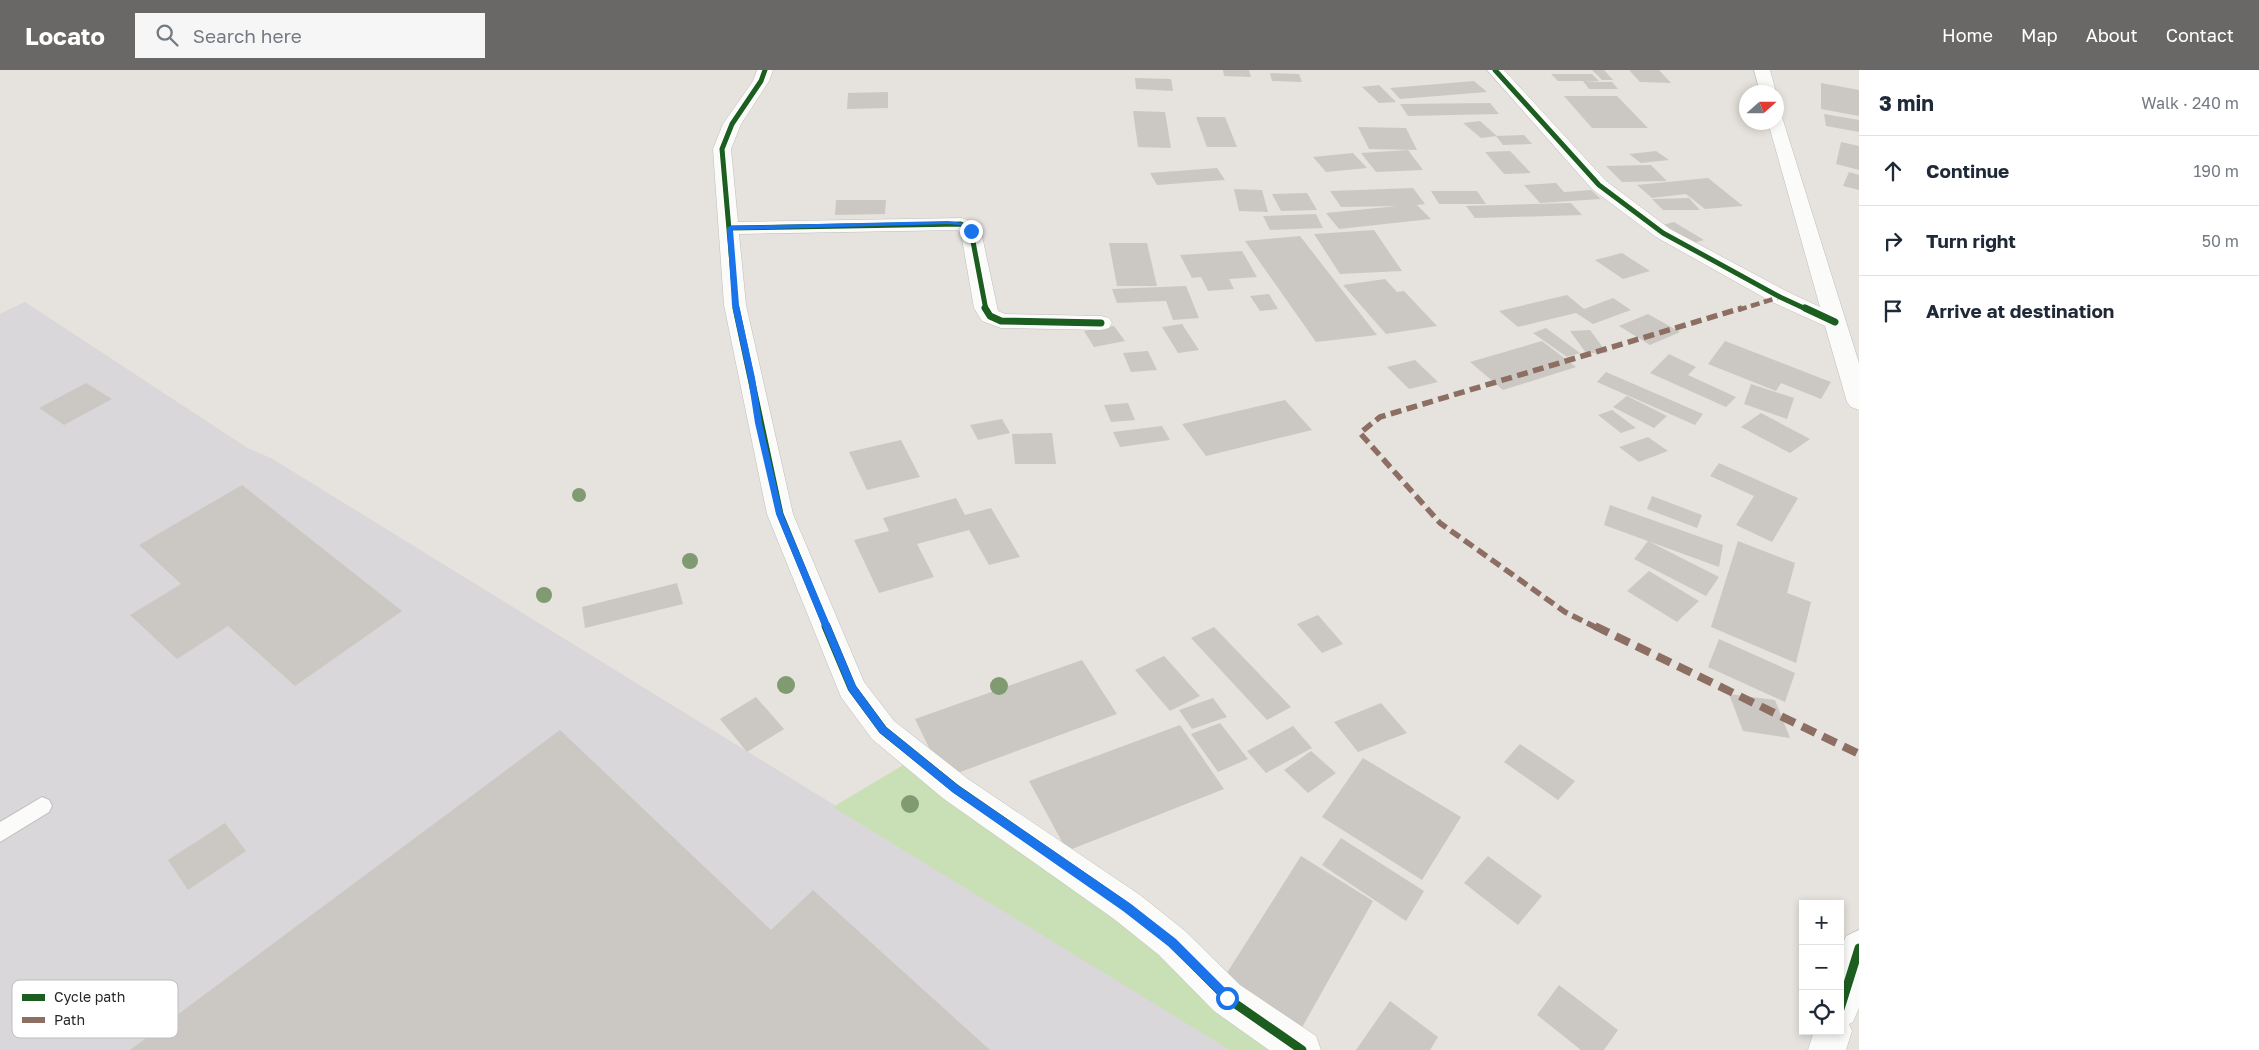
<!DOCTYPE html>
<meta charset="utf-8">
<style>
:root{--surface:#fff;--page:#f6f6f7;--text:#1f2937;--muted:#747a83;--line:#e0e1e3;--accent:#6a6867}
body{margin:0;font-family:"Golos Text",sans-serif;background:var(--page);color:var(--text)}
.controls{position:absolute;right:15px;bottom:15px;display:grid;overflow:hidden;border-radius:0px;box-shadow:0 2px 8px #0003}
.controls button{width:45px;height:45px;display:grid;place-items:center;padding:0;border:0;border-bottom:1px solid var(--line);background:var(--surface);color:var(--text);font:25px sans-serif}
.compass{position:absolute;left:1739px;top:15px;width:45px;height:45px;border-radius:50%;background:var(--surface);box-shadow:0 2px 8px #0003;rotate:69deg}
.stop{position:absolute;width:15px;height:15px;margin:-11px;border:4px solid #1a73e8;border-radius:50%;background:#fff}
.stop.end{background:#1a73e8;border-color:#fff;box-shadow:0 1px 5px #0008}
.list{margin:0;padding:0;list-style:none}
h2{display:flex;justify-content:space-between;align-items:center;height:65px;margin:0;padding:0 20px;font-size:21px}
h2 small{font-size:16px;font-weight:400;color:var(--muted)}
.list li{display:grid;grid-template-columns:32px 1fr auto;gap:15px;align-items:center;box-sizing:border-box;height:70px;padding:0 20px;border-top:1px solid var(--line)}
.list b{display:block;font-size:19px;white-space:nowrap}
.list em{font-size:16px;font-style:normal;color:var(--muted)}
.icon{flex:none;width:28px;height:28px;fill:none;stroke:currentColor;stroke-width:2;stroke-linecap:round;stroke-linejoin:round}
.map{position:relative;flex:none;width:1859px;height:980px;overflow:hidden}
header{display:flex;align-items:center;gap:30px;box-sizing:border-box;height:70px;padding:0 25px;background:var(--accent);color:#fff}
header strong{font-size:24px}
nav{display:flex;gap:28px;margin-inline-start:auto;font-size:18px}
.search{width:350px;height:45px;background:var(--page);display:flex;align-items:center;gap:12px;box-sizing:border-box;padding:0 18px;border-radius:0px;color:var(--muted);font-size:19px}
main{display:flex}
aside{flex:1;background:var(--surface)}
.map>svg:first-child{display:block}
.industrial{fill:#d9d7d9}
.green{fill:#c9e0b6}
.building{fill:#cbc8c4}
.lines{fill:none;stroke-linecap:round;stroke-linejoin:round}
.service-casing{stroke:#bfbebe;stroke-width:2}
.minor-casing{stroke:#bfbebe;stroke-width:1}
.service{fill:#fbfbfa;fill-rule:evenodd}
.minor{fill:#fbfbfa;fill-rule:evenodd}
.quiet-far2{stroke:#8d6e63;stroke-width:4.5;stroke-dasharray:9 4.5;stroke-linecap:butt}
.quiet-far1{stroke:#8d6e63;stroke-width:5.5;stroke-dasharray:11 5.5;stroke-linecap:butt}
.quiet{stroke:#8d6e63;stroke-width:8;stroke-dasharray:15 8;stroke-linecap:butt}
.cycleway-far2-casing{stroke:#fff;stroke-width:7}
.cycleway-far1-casing{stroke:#fff;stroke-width:10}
.cycleway-casing{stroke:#fff;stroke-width:12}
.cycleway-far2{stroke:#1b5e20;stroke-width:5}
.cycleway-far1{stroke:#1b5e20;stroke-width:7}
.cycleway{stroke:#1b5e20;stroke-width:9}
.tree{fill:#809a72}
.route{fill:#1a73e8}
.key{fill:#fff;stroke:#bebebe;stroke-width:1}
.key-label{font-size:14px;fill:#272727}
</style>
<header>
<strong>Locato</strong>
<div class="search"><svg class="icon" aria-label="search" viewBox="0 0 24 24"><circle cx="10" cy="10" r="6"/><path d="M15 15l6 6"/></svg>Search here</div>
<nav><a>Home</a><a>Map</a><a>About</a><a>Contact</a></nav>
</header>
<main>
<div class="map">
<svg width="1859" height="980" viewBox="0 0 1859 980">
<rect width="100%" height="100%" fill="#e6e2dd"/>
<path class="industrial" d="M 25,232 L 249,379 L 271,388 L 1232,980 L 0,980 L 0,244 Z"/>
<path class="green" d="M 905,694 L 1134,847 L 1275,980 L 1230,980 L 833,737 Z"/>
<path class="building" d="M 1223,0 L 1249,0 L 1251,7 L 1224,6 Z
M 1592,0 L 1604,0 L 1613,10 L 1602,10 Z
M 1629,0 L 1659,0 L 1671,13 L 1640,12 Z
M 1270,3 L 1299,4 L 1302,12 L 1272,11 Z
M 1551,4 L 1592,4 L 1599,11 L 1586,12 L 1612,12 L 1618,19 L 1589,19 L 1583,11 L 1558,11 Z
M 1135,8 L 1171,9 L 1173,21 L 1136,19 Z
M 1474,11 L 1487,22 L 1400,29 L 1390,18 Z
M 1821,13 L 1859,20 L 1859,46 L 1821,39 Z
M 1379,15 L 1396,32 L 1379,33 L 1362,17 Z
M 888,22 L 888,38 L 847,39 L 848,23 Z
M 1564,26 L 1617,26 L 1648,58 L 1592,58 Z
M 1490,33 L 1499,44 L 1408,46 L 1400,34 Z
M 1133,41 L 1165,42 L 1171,78 L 1138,77 Z
M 1824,44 L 1859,50 L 1859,62 L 1826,56 Z
M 1196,47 L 1225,47 L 1237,77 L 1207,77 Z
M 1480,51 L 1497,66 L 1481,68 L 1463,53 Z
M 1358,57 L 1406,58 L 1417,80 L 1369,79 Z
M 1524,65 L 1532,74 L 1503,75 L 1496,66 Z
M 1841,72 L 1859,76 L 1859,100 L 1836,94 Z
M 1408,80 L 1423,100 L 1376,102 L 1361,83 Z
M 1510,81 L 1531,103 L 1504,104 L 1485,82 Z
M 1656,81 L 1669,90 L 1641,93 L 1629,84 Z
M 1353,83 L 1367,98 L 1326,102 L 1313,87 Z
M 1651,95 L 1667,111 L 1622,112 L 1606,96 Z
M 1217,98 L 1225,110 L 1157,115 L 1150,103 Z
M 1849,102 L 1859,105 L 1859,120 L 1843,116 Z
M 1708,108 L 1743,136 L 1705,139 L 1686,124 L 1652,128 L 1637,115 Z
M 1556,113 L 1564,122 L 1591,120 L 1601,129 L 1540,133 L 1524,115 Z
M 1413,118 L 1425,134 L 1417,135 L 1431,149 L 1339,159 L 1326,143 L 1397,136 L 1341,137 L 1330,121 Z
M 1234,119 L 1262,120 L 1268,142 L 1239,141 Z
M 1431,121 L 1477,121 L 1486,134 L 1439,134 Z
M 1307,123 L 1317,140 L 1281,141 L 1272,124 Z
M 1689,128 L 1700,140 L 1663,140 L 1652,129 Z
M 836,130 L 886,130 L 885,144 L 835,145 Z
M 1571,133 L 1582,145 L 1475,148 L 1466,136 Z
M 1316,144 L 1323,158 L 1270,160 L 1263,146 Z
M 1674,152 L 1704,170 L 1693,173 L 1663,155 Z
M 1374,160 L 1402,201 L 1340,204 L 1314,164 Z
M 1300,166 L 1377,265 L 1316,272 L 1245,171 Z
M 1109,173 L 1147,173 L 1157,216 L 1117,216 Z
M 1242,181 L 1257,207 L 1229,209 L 1234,219 L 1208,221 L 1201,207 L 1192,208 L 1180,185 Z
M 1622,183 L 1650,201 L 1623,209 L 1595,190 Z
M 1385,209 L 1397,222 L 1404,221 L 1437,256 L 1386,264 L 1343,215 Z
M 1186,216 L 1199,248 L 1173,250 L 1166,231 L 1117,233 L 1112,219 Z
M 1269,224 L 1278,239 L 1260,241 L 1250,226 Z
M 1567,225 L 1584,239 L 1613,228 L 1631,240 L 1593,254 L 1576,243 L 1518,257 L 1499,241 Z
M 1648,244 L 1680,262 L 1650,275 L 1619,256 Z
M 1182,254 L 1199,280 L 1178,283 L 1162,257 Z
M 1114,256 L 1125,271 L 1094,277 L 1084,261 Z
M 1546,258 L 1580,283 L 1567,287 L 1533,263 Z
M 1590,260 L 1607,283 L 1586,283 L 1570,261 Z
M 1542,271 L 1576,297 L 1503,320 L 1470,292 Z
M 1725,271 L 1831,312 L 1821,329 L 1781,313 L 1776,321 L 1708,294 Z
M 1148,281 L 1157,300 L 1131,302 L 1123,283 Z
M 1669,284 L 1696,297 L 1688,305 L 1736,327 L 1726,337 L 1650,303 Z
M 1415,290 L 1438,312 L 1409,319 L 1387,297 Z
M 1606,302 L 1703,344 L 1695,355 L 1597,312 Z
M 86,313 L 112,329 L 64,355 L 39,338 Z
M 1751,314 L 1794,328 L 1787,349 L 1744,334 Z
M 1627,326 L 1667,346 L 1654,358 L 1613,337 Z
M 1285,330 L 1312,360 L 1206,386 L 1182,354 Z
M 1128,333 L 1135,350 L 1111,352 L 1104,335 Z
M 1612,340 L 1636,358 L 1621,363 L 1598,345 Z
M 1761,343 L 1810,369 L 1790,383 L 1741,357 Z
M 1002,349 L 1010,363 L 978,370 L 970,355 Z
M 1162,356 L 1170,370 L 1120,377 L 1113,362 Z
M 1052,363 L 1056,394 L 1015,394 L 1012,364 Z
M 1648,367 L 1668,381 L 1639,392 L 1619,377 Z
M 901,370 L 920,407 L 867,420 L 849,382 Z
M 1719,393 L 1798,428 L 1772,472 L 1736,455 L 1754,426 L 1710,406 Z
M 242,415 L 402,541 L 295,616 L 228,556 L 177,589 L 130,545 L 181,514 L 139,475 Z
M 1652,426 L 1702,445 L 1697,458 L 1647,439 Z
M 956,428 L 965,445 L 991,438 L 1020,487 L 989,495 L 969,460 L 917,474 L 934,507 L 879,523 L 854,470 L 889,461 L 883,448 Z
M 1610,435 L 1723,475 L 1719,497 L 1604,455 Z
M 1648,471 L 1719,507 L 1706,526 L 1634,489 Z
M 1738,471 L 1795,493 L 1787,523 L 1811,532 L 1796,593 L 1711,557 Z
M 1649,501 L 1699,531 L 1677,552 L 1627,521 Z
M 677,513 L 683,534 L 585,558 L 582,537 Z
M 1318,545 L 1343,574 L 1322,583 L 1297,554 Z
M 1214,557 L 1291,637 L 1267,650 L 1191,568 Z
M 1719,569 L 1795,603 L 1785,632 L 1708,597 Z
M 1164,586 L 1200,626 L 1170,641 L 1135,600 Z
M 1082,590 L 1117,644 L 944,708 L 915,649 Z
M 1729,624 L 1775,630 L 1790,668 L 1743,661 Z
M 756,627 L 784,659 L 747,682 L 720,649 Z
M 1213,628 L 1227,647 L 1192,659 L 1179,640 Z
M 1381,633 L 1407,663 L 1358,682 L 1334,652 Z
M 1220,653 L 1248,689 L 1218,702 L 1191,664 Z
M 1180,655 L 1224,719 L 1067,781 L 1029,711 Z
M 1293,656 L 1312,678 L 1266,703 L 1247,681 Z
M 560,660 L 771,860 L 813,820 L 990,980 L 130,980 Z
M 1520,674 L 1575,711 L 1558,730 L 1504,692 Z
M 1311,681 L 1336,703 L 1308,723 L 1284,700 Z
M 1363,688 L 1461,747 L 1422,810 L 1322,747 Z
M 225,753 L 246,781 L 188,820 L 168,790 Z
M 1341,768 L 1424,821 L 1406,851 L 1322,795 Z
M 1301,786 L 1373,831 L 1295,970 L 1218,917 Z
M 1488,786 L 1542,826 L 1518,855 L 1464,813 Z
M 1559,915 L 1618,960 L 1604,980 L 1581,980 L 1537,945 Z
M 1390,931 L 1438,967 L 1430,980 L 1356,980 Z"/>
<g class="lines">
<defs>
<path id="service" d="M 42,727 L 49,730 L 52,736 L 49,742 L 0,772 L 0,752 Z"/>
<path id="minor" d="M 757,0 L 773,0 L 769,11 L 741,54 L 731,79 L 738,152 L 961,148 L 968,150 L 981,161 L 998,241 L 1005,244 L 1101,246 L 1109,248 L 1112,253 L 1109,258 L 1101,260 L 1001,258 L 982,251 L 974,238 L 961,163 L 957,160 L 739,164 L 746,235 L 793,444 L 864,612 L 894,651 L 968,709 L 1140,825 L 1185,861 L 1240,915 L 1316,966 L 1321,980 L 1269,980 L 1214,941 L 1159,885 L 1114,849 L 944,729 L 872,669 L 841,627 L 767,444 L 724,235 L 713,79 L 723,54 L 753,11 Z
M 1487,0 L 1504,0 L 1606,111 L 1670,159 L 1788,222 L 1820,237 L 1768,52 L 1776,52 L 1776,46 L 1782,47 L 1859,293 L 1859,340 L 1851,337 L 1847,332 L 1825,256 L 1772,232 L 1656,167 L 1592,119 Z
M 1754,0 L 1770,0 L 1776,22 L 1760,22 Z
M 1859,860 L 1859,938 L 1853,952 L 1849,954 L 1852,961 L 1846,980 L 1808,980 L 1814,961 L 1840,961 L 1840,880 L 1846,866 Z"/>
</defs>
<use href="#service" class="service-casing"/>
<use href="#minor" class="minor-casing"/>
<use href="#service" class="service"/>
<use href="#minor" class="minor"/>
<path class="quiet-far2" d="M 1738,240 L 1780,227"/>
<path class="quiet-far1" d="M 1597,558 L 1565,542 L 1440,453 L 1360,363 L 1380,347 L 1742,238"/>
<path class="quiet" d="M 1595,556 L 1859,684"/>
<defs>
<path id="cycleway-far2" d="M 1495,0 L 1599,115 L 1663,163 L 1780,227 L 1808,240
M 730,158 L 961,154 L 971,161 L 986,240
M 736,240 L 722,79 L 732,54 L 761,11 L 765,0"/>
<path id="cycleway-far1" d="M 736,238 L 780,444 L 827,558
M 985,238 L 990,246 L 1001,251 L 1101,253
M 1805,238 L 1835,252"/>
<path id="cycleway" d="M 826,556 L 852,618 L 883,660 L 956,719 L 1127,837 L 1172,873 L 1227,928 L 1302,980
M 1840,939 L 1859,878"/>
</defs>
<use href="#cycleway-far2" class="cycleway-far2-casing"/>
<use href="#cycleway-far1" class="cycleway-far1-casing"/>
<use href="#cycleway" class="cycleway-casing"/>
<use href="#cycleway-far2" class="cycleway-far2"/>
<use href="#cycleway-far1" class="cycleway-far1"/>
<use href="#cycleway" class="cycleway"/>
</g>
<g class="tree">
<circle cx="579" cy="425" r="7"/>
<circle cx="690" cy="491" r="8"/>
<circle cx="544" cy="525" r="8"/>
<circle cx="786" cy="615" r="9"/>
<circle cx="999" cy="616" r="9"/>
<circle cx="910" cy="734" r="9"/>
</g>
<path class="route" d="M 948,151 L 963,153 L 974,161 L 969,163 L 960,155 L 948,154 L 733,160 L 739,235 L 755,308 L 762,353 L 783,444 L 856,616 L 886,657 L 959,716 L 1131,834 L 1176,869 L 1231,924 L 1233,928 L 1231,931 L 1227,933 L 1168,876 L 1123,841 L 952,722 L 879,662 L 849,621 L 776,444 L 755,353 L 748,308 L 732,235 L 727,158 L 730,156 Z"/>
<rect x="12" y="910" width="166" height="58" rx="8" class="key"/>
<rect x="22" y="924" width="23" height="7" fill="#1b5e20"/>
<rect x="22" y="947" width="23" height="6" fill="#8d6e63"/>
<g class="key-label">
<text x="54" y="932">Cycle path</text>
<text x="54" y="955">Path</text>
</g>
</svg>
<div class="controls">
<button>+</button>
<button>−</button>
<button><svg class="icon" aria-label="locate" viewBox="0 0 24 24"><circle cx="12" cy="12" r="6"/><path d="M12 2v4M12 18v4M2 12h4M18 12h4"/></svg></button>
</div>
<svg class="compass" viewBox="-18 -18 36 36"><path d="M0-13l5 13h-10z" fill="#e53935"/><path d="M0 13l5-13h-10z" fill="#747a83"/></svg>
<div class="stop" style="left:1227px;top:928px"></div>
<div class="stop end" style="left:971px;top:161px"></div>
</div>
<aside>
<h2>3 min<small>Walk · 240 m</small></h2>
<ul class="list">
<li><svg class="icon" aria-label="ahead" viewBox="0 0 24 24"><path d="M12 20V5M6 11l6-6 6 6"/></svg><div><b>Continue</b></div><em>190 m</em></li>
<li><svg class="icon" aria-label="right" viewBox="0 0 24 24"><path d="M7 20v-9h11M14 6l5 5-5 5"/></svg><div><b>Turn right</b></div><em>50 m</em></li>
<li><svg class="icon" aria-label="arrive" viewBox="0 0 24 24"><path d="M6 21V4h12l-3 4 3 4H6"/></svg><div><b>Arrive at destination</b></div></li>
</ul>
</aside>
</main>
